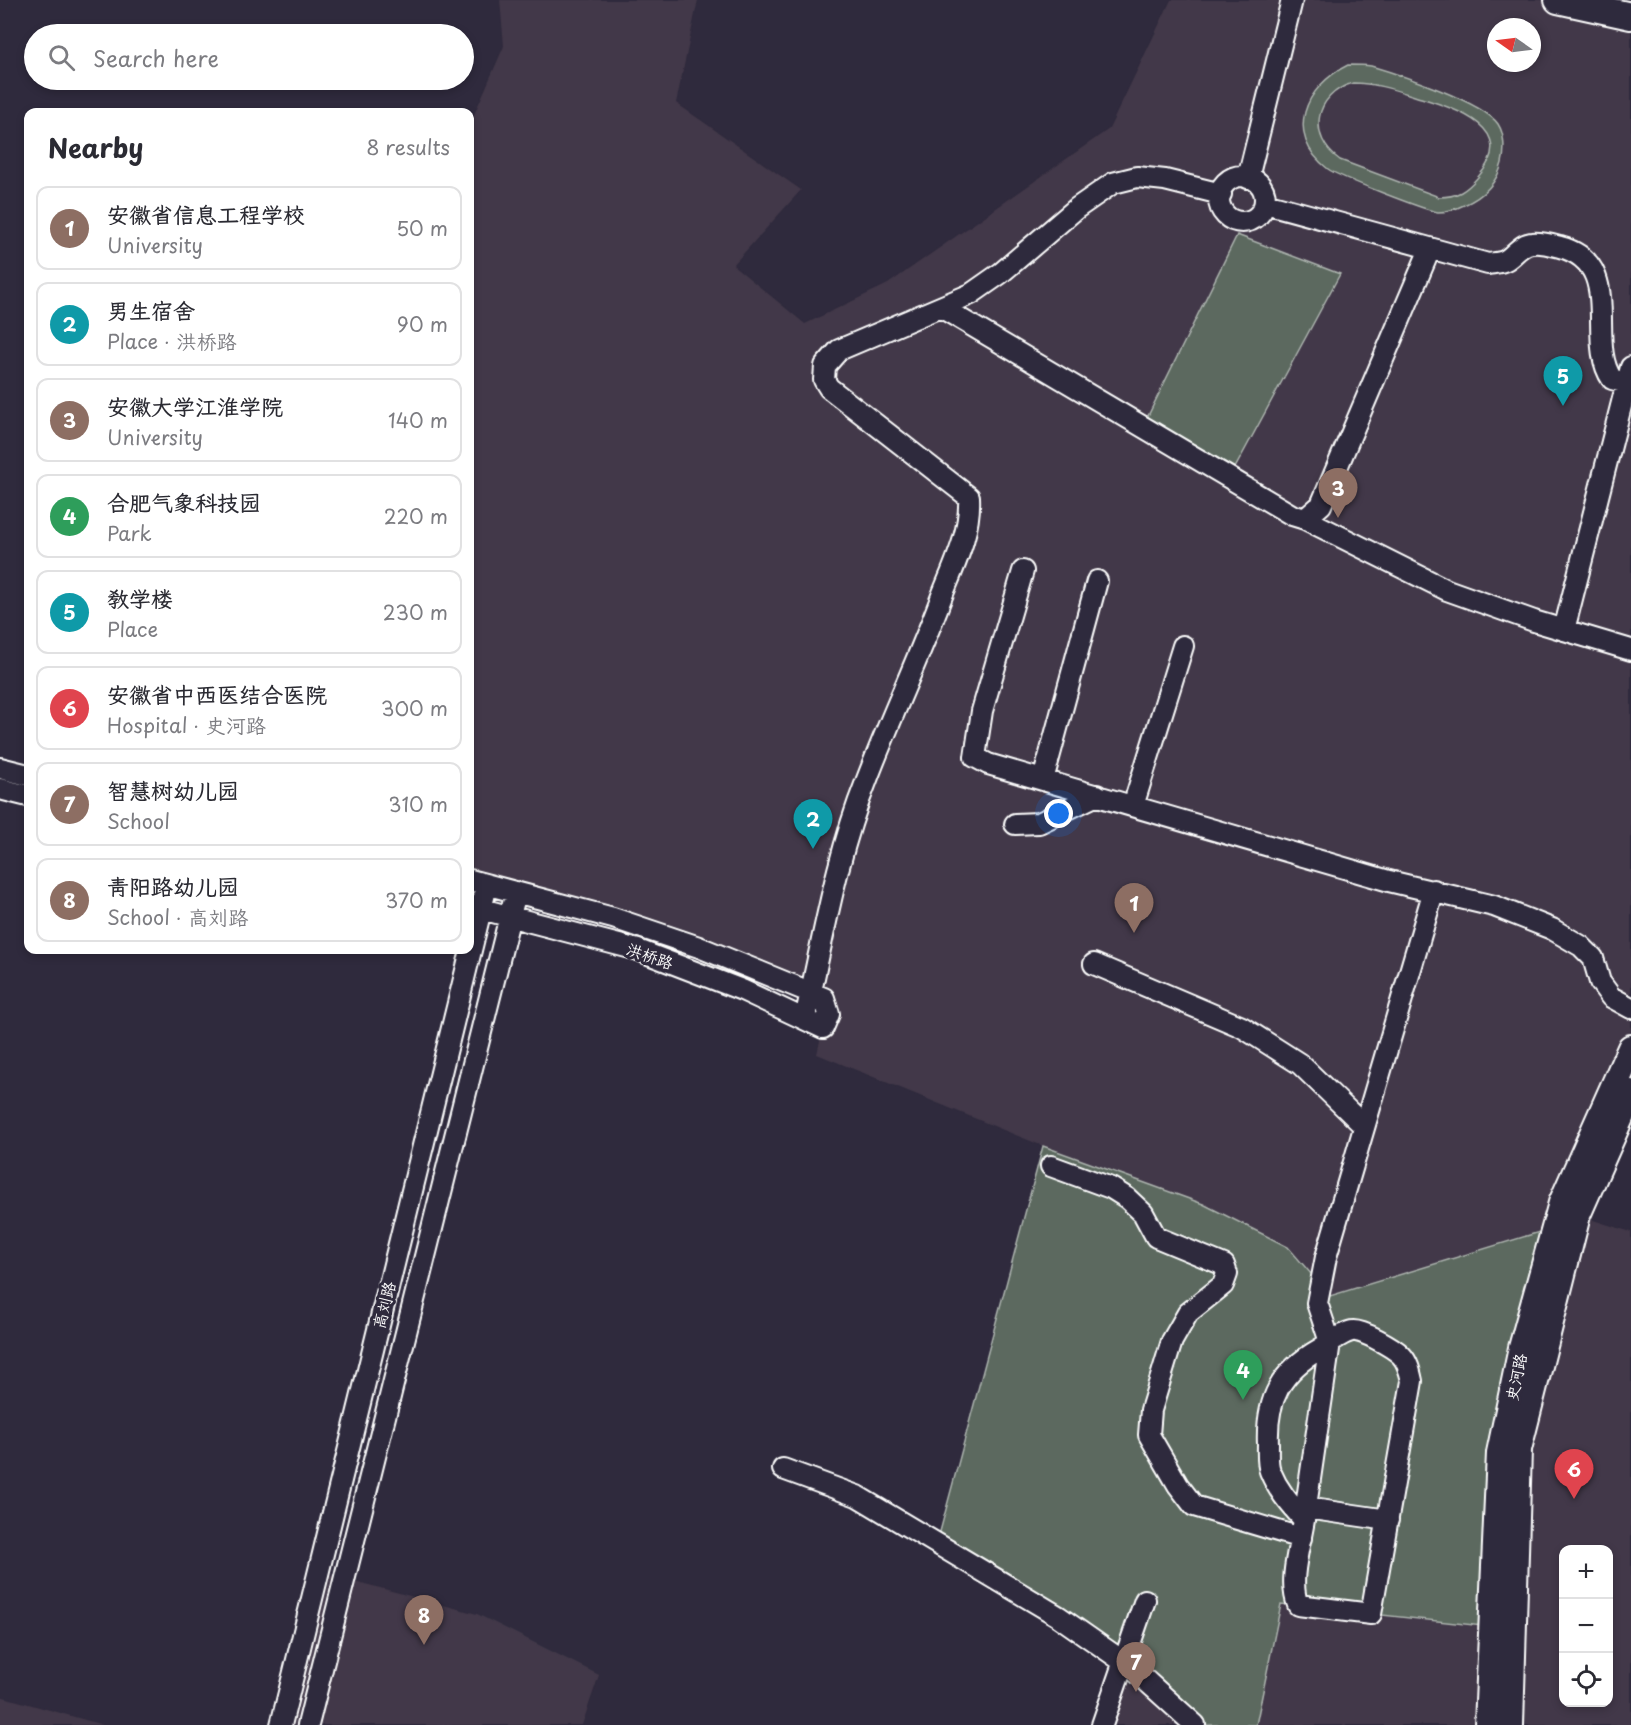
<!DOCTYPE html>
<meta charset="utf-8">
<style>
:root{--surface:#fff;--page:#f7f7f7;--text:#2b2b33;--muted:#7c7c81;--line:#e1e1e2;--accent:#1a73e8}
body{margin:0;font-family:"Playpen Sans","LXGW WenKai TC",sans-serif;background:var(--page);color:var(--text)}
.controls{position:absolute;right:18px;bottom:18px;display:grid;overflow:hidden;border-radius:12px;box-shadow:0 3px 9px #0003}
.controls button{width:54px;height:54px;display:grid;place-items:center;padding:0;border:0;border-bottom:2px solid var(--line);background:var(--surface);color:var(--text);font:30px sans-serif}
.compass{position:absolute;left:1487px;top:18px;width:54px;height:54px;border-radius:50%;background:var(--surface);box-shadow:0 3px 9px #0003;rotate:284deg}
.you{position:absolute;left:1059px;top:814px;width:21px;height:21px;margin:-15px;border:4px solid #fff;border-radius:50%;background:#1a73e8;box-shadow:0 0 0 9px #1a73e833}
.badge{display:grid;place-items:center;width:39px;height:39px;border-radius:50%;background:var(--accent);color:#fff;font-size:20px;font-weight:700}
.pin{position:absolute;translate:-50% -50px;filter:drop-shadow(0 2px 3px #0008)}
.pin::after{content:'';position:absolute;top:32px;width:21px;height:18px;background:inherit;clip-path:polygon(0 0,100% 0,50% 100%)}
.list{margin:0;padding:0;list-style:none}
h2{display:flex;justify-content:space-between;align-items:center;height:78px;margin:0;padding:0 24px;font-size:26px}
h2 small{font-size:20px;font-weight:400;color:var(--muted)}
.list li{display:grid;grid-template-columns:39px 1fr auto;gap:18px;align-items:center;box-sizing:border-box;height:84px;margin:0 12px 12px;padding:0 12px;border:2px solid var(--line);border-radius:12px}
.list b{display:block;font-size:22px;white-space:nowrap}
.list p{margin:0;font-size:20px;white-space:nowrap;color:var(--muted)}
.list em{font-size:20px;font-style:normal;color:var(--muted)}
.icon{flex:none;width:33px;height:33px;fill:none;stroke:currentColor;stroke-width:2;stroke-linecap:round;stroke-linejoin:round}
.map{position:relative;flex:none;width:1631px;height:1725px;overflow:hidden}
.search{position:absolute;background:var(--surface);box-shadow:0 3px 9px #0003;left:24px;top:24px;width:450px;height:66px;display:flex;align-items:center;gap:15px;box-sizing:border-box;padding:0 21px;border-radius:33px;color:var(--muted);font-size:22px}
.panel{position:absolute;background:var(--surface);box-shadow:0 3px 9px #0003;left:24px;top:108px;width:450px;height:846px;border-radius:12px}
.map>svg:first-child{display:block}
.built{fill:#423848;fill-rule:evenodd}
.green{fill:#5b695f;stroke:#adb4af;stroke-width:1.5;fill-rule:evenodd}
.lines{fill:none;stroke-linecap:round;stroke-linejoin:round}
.minor-casing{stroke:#fff;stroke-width:24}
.major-casing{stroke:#fff;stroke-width:30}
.minor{stroke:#2f2a3d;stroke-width:20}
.major{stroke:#2f2a3d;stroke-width:26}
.labels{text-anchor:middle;stroke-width:6;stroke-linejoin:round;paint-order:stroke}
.street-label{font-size:16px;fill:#fff;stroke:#2f2a3d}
</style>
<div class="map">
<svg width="1631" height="1725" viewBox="0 0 1631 1725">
<rect width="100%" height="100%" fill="#2f2a3d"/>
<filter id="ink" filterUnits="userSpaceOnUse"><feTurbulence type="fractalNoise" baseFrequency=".0167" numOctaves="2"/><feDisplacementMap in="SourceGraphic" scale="12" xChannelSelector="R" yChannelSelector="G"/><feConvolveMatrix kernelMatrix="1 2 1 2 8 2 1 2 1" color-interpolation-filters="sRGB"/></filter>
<g filter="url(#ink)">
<path class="built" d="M 500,0 L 698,0 L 676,103 L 801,190 L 733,265 L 805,324 L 888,284 L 1109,129 L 1171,0 L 1558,0 L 1631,16 L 1631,1048 L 1556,1227 L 1330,1296 L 1288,1247 L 1203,1204 L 1043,1146 L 817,1054 L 823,1028 L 824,998 L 470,880 L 470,124 L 504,46 ZM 1496,27 L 1532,27 L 1532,63 L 1496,63 Z
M 1577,1215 L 1631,1232 L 1631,1725 L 1510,1725 L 1518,1449 ZM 1564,1550 L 1608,1550 L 1608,1702 L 1564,1702 Z
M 328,1574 L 477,1614 L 599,1675 L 582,1725 L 291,1725 Z
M 1280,1603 L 1492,1627 L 1488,1725 L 1256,1725 Z
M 1122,1661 L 1195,1725 L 1102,1725 Z
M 0,1696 L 103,1725 L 0,1725 Z"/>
<path class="green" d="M 1348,65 C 1355,65 1364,65 1371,66 C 1398,74 1483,102 1498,124 C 1505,135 1505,151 1502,163 C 1497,183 1482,197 1464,205 C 1456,209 1447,212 1438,212 C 1427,211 1337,176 1328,169 C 1283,135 1305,86 1348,65 ZM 1353,83 C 1377,83 1398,91 1421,98 C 1456,109 1520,129 1478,177 C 1466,191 1457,197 1439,197 L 1340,160 C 1307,137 1314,94 1353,83 Z
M 1237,235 L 1340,274 L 1235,468 L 1147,418 Z
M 1043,1146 L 1203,1204 L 1288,1247 L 1330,1296 L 1556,1227 L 1492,1627 L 1281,1604 L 1256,1725 L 1195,1725 L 1189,1718 L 937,1543 Z"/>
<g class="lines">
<defs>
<path id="minor" d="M1219 199a23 23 0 1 1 46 0a23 23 0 1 1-46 0Z
M 1248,178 L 1292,0
M 1265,203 L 1488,264 C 1493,263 1501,263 1506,260 C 1515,255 1521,243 1533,243 C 1541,242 1552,245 1560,247 C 1626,264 1585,341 1612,379 L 1631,384
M 942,308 L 1292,515 L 1305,519 L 1321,505 L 1430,249
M 1305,519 L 1447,590 L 1534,621 L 1631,650
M 1023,571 L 982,711 L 975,757 L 988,764 L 1389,881 L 1494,906 L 1552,929 L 1581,946 L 1593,958 L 1600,982 L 1611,997 L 1631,1008
M 1564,630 L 1631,367
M 0,768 L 28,775
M 1043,780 L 1097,581
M 0,789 L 28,796
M 1133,806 L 1183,646
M 1015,824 L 1039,823 L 1097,795
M 470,880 L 613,918 L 699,947 L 824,998 L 829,1014 L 823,1028 L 742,990 L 638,950 L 470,906
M 1094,964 L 1242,1027 L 1300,1064 L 1364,1126
M 805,1019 C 823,940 836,857 866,782 C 889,721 917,662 940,601 C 953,567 971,534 969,497 L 829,388 L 824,380 L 825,366 L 839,350 L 971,294 L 1001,273 L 1077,208 L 1113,183 L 1137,177 L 1165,180 L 1221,194
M 1051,1166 L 1111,1188 L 1127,1198 L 1143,1213 L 1156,1237 L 1224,1265 L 1227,1274 L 1223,1285 L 1188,1313 L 1172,1341 L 1151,1410 L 1149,1435 L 1178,1485 L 1194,1506 L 1301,1538
M 783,1469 L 857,1496 L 1058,1616 L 1131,1667 L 1195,1725
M 1306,1508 L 1388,1520
M 1304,1520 C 1290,1504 1278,1491 1270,1471 C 1267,1463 1268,1452 1268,1444 C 1266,1399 1281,1371 1320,1349 C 1329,1343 1342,1333 1352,1331 C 1362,1329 1394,1348 1401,1355 C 1408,1362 1410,1372 1412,1381 L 1371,1614 L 1298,1605 C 1288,1581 1300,1546 1304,1520 L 1330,1342 L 1317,1303 L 1326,1257 L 1434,890
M 281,1725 L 487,885
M 308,1725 L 516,892
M 1102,1725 L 1145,1600"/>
<path id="major" d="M 1558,0 L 1631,16
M 1488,1725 L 1500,1453 L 1522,1348 L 1562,1203 L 1631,1048
M 1510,1725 L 1518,1449 L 1577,1215 L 1631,1093"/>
</defs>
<use href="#minor" class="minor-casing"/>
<use href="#major" class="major-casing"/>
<use href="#minor" class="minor"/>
<use href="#major" class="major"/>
</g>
</g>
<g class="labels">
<g class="street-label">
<text transform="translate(650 956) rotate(19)" y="6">洪桥路</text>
<text transform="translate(384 1305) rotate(-76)" y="6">高刘路</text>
<text transform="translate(1516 1377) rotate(-78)" y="6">史河路</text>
</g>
</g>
</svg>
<div class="controls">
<button>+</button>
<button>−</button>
<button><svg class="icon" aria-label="locate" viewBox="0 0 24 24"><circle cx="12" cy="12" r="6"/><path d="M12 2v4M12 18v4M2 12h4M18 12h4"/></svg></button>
</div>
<svg class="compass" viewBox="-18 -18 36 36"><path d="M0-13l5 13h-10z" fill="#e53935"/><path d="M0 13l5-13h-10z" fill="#7c7c81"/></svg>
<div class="you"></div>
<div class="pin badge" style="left:1134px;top:933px;background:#8d6e63">1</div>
<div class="pin badge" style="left:813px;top:849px;background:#0f9aa8">2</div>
<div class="pin badge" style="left:1338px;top:518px;background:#8d6e63">3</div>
<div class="pin badge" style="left:1243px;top:1400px;background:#2e9e5b">4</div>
<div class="pin badge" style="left:1563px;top:406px;background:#0f9aa8">5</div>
<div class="pin badge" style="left:1574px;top:1499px;background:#e0444e">6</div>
<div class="pin badge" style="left:1136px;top:1692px;background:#8d6e63">7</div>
<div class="pin badge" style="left:424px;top:1645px;background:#8d6e63">8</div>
<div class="search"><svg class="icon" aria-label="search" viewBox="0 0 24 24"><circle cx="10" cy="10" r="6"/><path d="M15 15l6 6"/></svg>Search here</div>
<section class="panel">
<h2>Nearby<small>8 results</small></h2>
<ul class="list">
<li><span class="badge" style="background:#8d6e63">1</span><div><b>安徽省信息工程学校</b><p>University</p></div><em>50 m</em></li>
<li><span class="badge" style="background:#0f9aa8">2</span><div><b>男生宿舍</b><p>Place · 洪桥路</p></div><em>90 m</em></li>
<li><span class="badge" style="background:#8d6e63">3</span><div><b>安徽大学江淮学院</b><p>University</p></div><em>140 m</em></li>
<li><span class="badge" style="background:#2e9e5b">4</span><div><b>合肥气象科技园</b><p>Park</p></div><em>220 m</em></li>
<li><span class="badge" style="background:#0f9aa8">5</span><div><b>教学楼</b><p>Place</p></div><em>230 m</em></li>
<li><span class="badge" style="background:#e0444e">6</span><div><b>安徽省中西医结合医院</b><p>Hospital · 史河路</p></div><em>300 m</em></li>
<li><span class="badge" style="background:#8d6e63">7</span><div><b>智慧树幼儿园</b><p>School</p></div><em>310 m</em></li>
<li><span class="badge" style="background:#8d6e63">8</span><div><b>青阳路幼儿园</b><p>School · 高刘路</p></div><em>370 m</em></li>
</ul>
</section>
</div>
